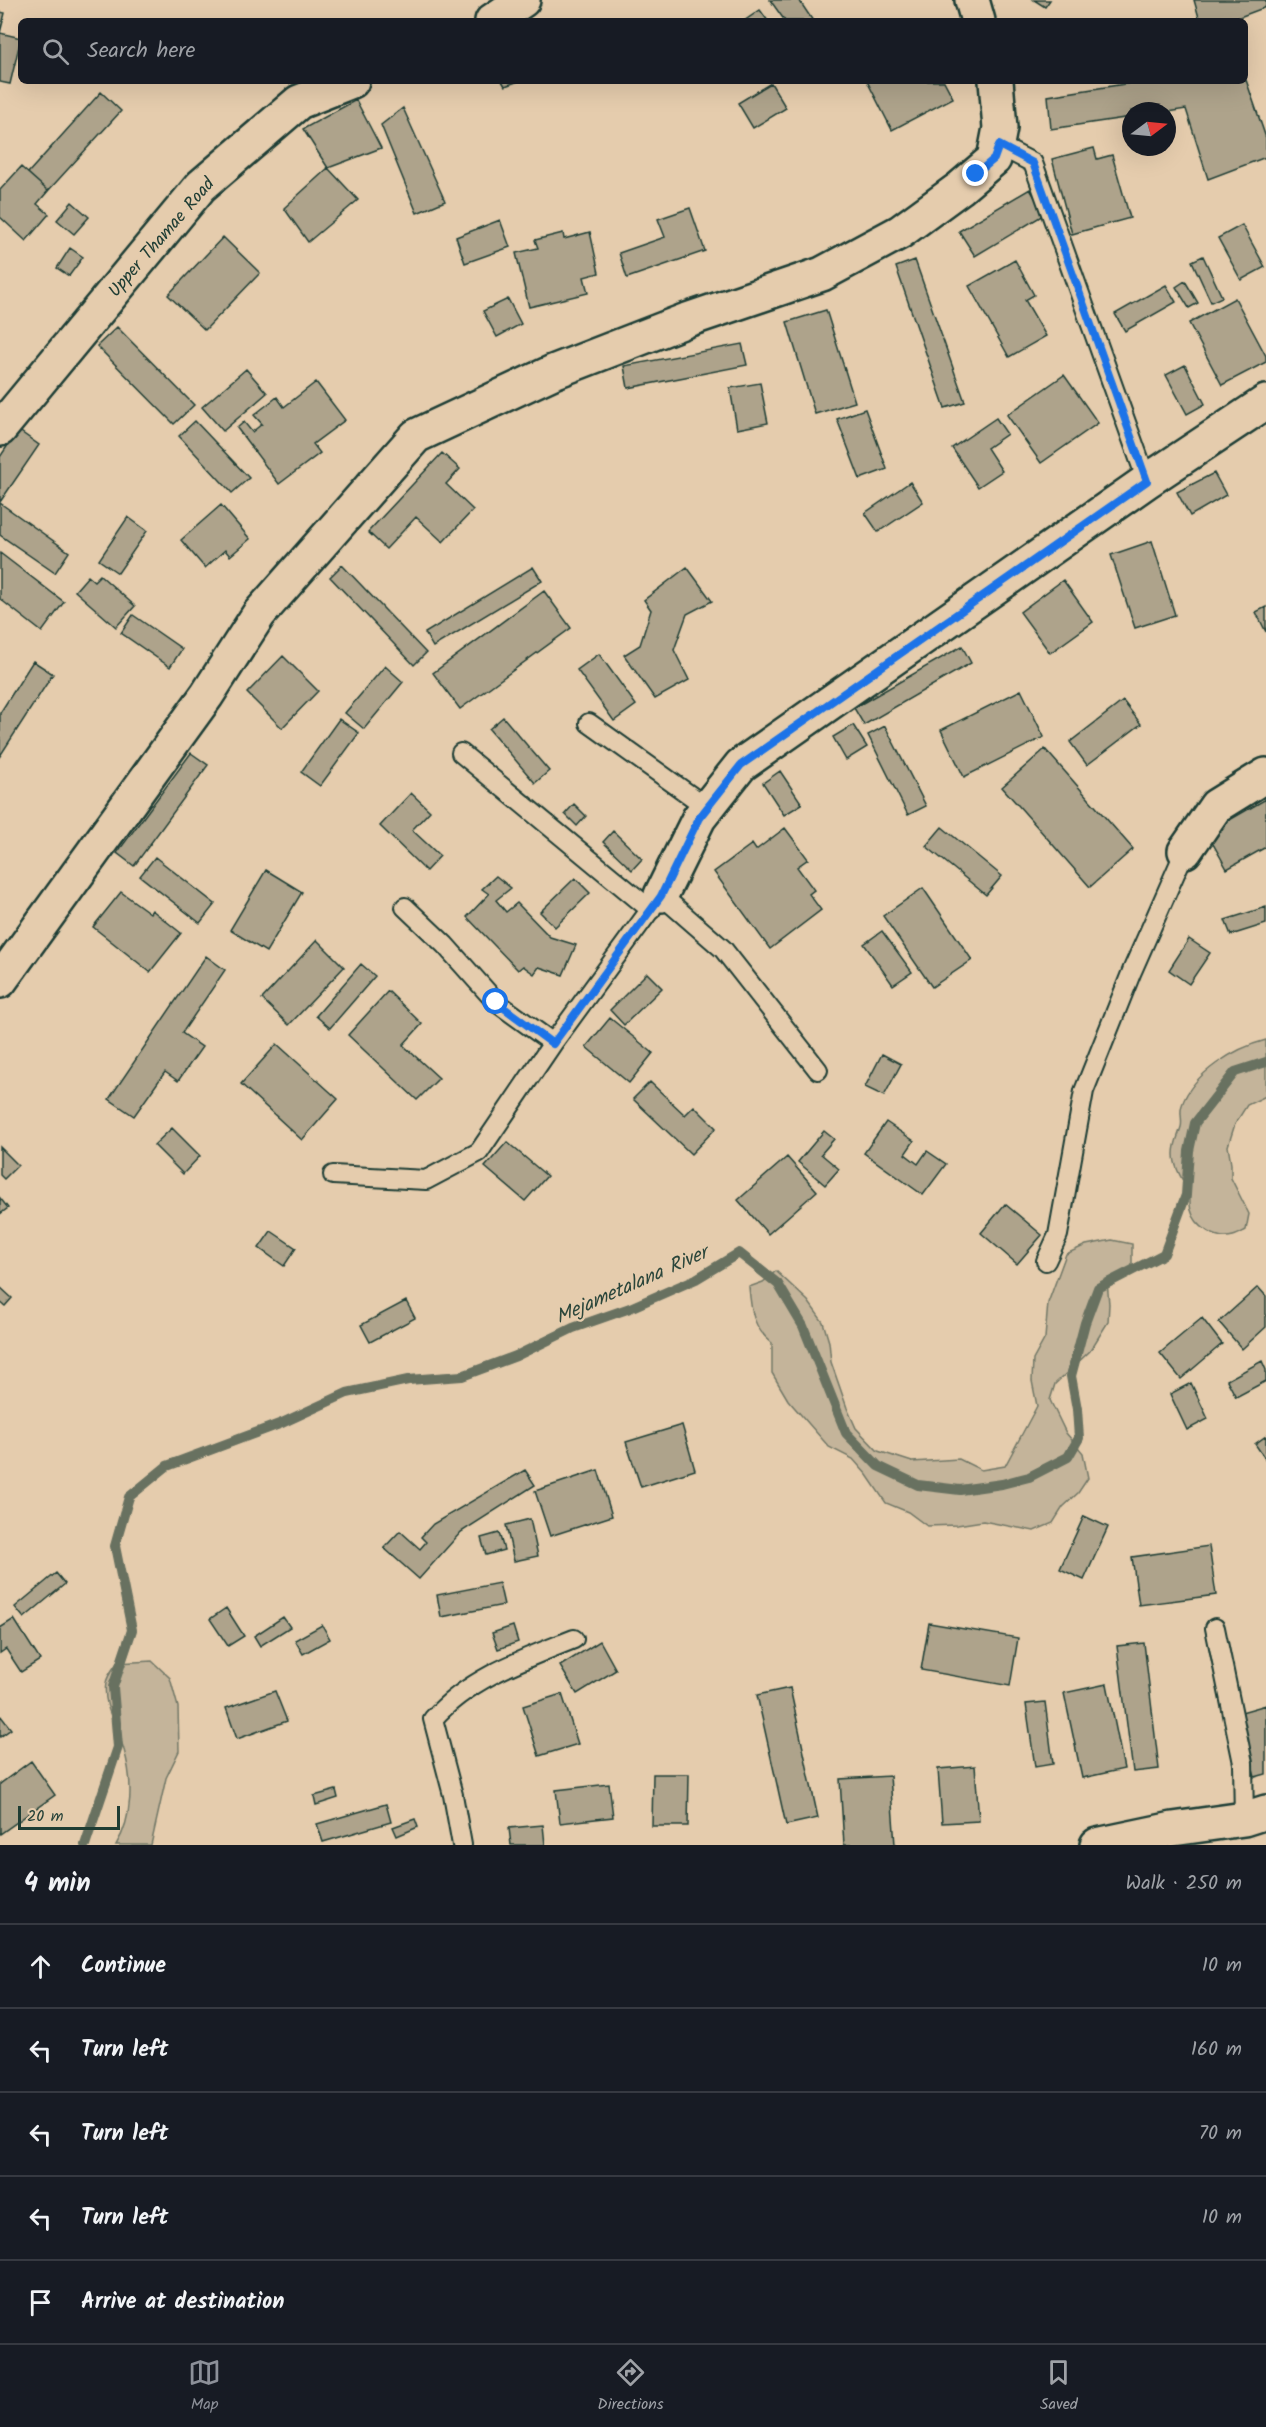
<!DOCTYPE html>
<meta charset="utf-8">
<style>
:root{--surface:#171b24;--page:#242831;--text:#f1f3f6;--muted:#9ea1a6;--line:#363941;--accent:#8c9099}
body{margin:0;font-family:Kalam,sans-serif;background:var(--page);color:var(--text)}
.compass{position:absolute;left:1122px;top:102px;width:54px;height:54px;border-radius:50%;background:var(--surface);box-shadow:0 6px 24px #0002;rotate:74deg}
.scale{position:absolute;left:18px;bottom:15px;width:102px;box-sizing:border-box;padding-left:6px;border:3px solid #1f3d34;border-top:0;font-size:16px;line-height:21px;white-space:nowrap;color:#1f3d34;-webkit-text-stroke:4px #e5ccad;paint-order:stroke}
.stop{position:absolute;width:18px;height:18px;margin:-14px;border:4px solid #1a73e8;border-radius:50%;background:#fff}
.stop.end{background:#1a73e8;border-color:#fff;box-shadow:0 2px 6px #0008}
.list{margin:0;padding:0;list-style:none}
h2{display:flex;justify-content:space-between;align-items:center;height:78px;margin:0;padding:0 24px;font-size:26px}
h2 small{font-size:20px;font-weight:400;color:var(--muted)}
.list li{display:grid;grid-template-columns:39px 1fr auto;gap:18px;align-items:center;box-sizing:border-box;height:84px;padding:0 24px;border-top:2px solid var(--line)}
.list b{display:block;font-size:22px;white-space:nowrap}
.list em{font-size:20px;font-style:normal;color:var(--muted)}
.icon{flex:none;width:33px;height:33px;fill:none;stroke:currentColor;stroke-width:2;stroke-linecap:round;stroke-linejoin:round}
.map{position:relative;flex:none;width:1266px;height:1845px;overflow:hidden}
.search{position:absolute;background:var(--surface);box-shadow:0 6px 24px #0002;left:18px;right:18px;top:18px;height:66px;display:flex;align-items:center;gap:15px;box-sizing:border-box;padding:0 21px;border-radius:9px;color:var(--muted);font-size:22px}
.sheet{height:498px;background:var(--surface)}
nav{display:flex;justify-content:space-around;align-items:center;box-sizing:border-box;height:84px;border-top:2px solid var(--line);background:var(--surface);font-size:16px;color:var(--muted)}
nav a{display:grid;justify-items:center;gap:3px}
nav .on{color:var(--accent)}
.map>svg:first-child{display:block}
.green{fill:#c4b49a;stroke:#727867;stroke-width:1.5}
.lines{fill:none;stroke-linecap:round;stroke-linejoin:round}
.stream{stroke:#677160;stroke-width:10}
.building{fill:#aea38b;stroke:#1f3d34;stroke-width:1.5}
.lane-casing{stroke:#1f3d34;stroke-width:22}
.street-casing{stroke:#1f3d34;stroke-width:38}
.secondary-casing{stroke:#1f3d34;stroke-width:38}
.lane{stroke:#e5ccad;stroke-width:18}
.street{stroke:#e5ccad;stroke-width:33}
.secondary{stroke:#e5ccad;stroke-width:33}
.route{stroke:#1a73e8;stroke-width:8}
.labels{text-anchor:middle;stroke-width:4.5;stroke-linejoin:round;paint-order:stroke}
.street-label{font-size:18px;fill:#1f3d34;stroke:#e5ccad}
.water-label{font-size:20px;font-style:italic;fill:#2b463b;stroke:#e5ccad}
</style>
<div class="map">
<svg width="1266" height="1845" viewBox="0 0 1266 1845">
<rect width="100%" height="100%" fill="#e5ccad"/>
<filter id="ink" filterUnits="userSpaceOnUse"><feTurbulence type="fractalNoise" baseFrequency=".0167" numOctaves="2"/><feDisplacementMap in="SourceGraphic" scale="12" xChannelSelector="R" yChannelSelector="G"/><feConvolveMatrix kernelMatrix="1 2 1 2 8 2 1 2 1" color-interpolation-filters="sRGB"/></filter>
<g filter="url(#ink)">
<path class="green" d="M 1266,1040 L 1266,1096 L 1247,1105 L 1235,1124 L 1228,1146 L 1231,1164 L 1231,1178 L 1249,1214 L 1246,1230 C 1242,1232 1237,1235 1233,1236 C 1216,1241 1195,1226 1191,1210 C 1189,1204 1191,1197 1189,1192 C 1183,1180 1174,1168 1174,1154 C 1174,1144 1178,1137 1181,1127 C 1183,1120 1179,1112 1182,1105 C 1193,1073 1235,1048 1266,1040 Z
M 1112,1240 L 1132,1244 L 1132,1270 L 1107,1281 L 1109,1304 L 1108,1322 L 1090,1351 L 1055,1384 L 1050,1400 L 1066,1433 L 1083,1453 L 1088,1478 L 1078,1493 L 1063,1507 L 1053,1523 L 1034,1531 L 983,1521 L 957,1525 L 927,1526 L 908,1512 L 886,1503 L 867,1475 L 853,1459 L 829,1447 L 788,1400 L 772,1373 L 772,1343 C 753,1328 751,1311 749,1287 L 763,1282 L 776,1271 L 808,1301 L 823,1322 L 829,1342 L 831,1362 L 847,1408 L 856,1428 L 878,1451 L 912,1462 L 959,1459 L 981,1470 L 1005,1466 L 1037,1406 L 1032,1381 L 1033,1360 L 1045,1338 L 1048,1303 L 1066,1254 L 1086,1245 Z
M 152,1661 L 170,1678 L 178,1707 L 179,1751 L 166,1778 L 151,1845 L 116,1845 C 133,1818 133,1780 124,1750 C 118,1727 102,1707 106,1683 C 107,1676 113,1669 117,1663 Z"/>
<g class="lines">
<path class="stream" d="M 85,1845 L 118,1747 L 113,1687 L 132,1630 L 115,1546 L 129,1497 L 167,1466 L 282,1423 L 347,1393 L 408,1380 L 462,1376 L 516,1356 L 573,1328 L 630,1308 L 696,1279 L 739,1253 L 778,1284 L 803,1326 L 846,1433 L 878,1466 L 918,1485 L 960,1490 L 1002,1484 L 1029,1477 L 1068,1457 L 1079,1438 L 1077,1409 L 1071,1376 L 1085,1323 L 1098,1288 L 1164,1254 L 1186,1195 L 1189,1151 L 1195,1123 L 1235,1072 L 1266,1062"/>
</g>
<path class="building" d="M 770,0 L 799,0 L 813,21 L 785,21 Z
M 1034,0 L 1050,0 L 1045,7 Z
M 1194,0 L 1266,0 L 1266,7 L 1229,21 L 1200,21 Z
M 760,10 L 768,21 L 744,21 Z
M 0,12 L 5,13 L 0,33 L 21,38 L 10,84 L 0,82 Z
M 1245,77 L 1266,138 L 1266,157 L 1208,179 L 1186,109 L 1167,112 L 1131,111 L 1131,117 L 1051,129 L 1048,96 L 1144,81 L 1245,81 Z
M 502,81 L 519,81 L 505,86 Z
M 867,81 L 944,81 L 953,98 L 892,130 Z
M 771,83 L 786,108 L 753,128 L 738,103 Z
M 101,92 L 121,111 L 48,191 L 28,173 Z
M 356,100 L 381,148 L 328,168 L 303,129 Z
M 403,108 L 445,201 L 417,213 L 381,125 Z
M 1094,148 L 1097,159 L 1112,155 L 1130,218 L 1072,234 L 1052,159 Z
M 21,167 L 48,191 L 37,204 L 49,214 L 26,241 L 0,217 L 0,190 Z
M 328,168 L 358,200 L 308,242 L 284,208 Z
M 1030,189 L 1045,214 L 975,256 L 959,231 Z
M 72,202 L 89,217 L 74,234 L 57,220 Z
M 690,208 L 705,251 L 627,278 L 619,253 L 665,237 L 658,219 Z
M 500,220 L 510,247 L 465,263 L 456,237 Z
M 1242,225 L 1265,267 L 1241,280 L 1218,238 Z
M 590,232 L 599,273 L 584,277 L 588,293 L 529,307 L 516,253 L 538,248 L 535,240 L 563,233 L 564,239 Z
M 223,237 L 260,273 L 205,330 L 168,295 Z
M 70,248 L 83,257 L 69,276 L 57,268 Z
M 1203,256 L 1222,297 L 1211,302 L 1192,261 Z
M 915,260 L 965,402 L 945,408 L 896,267 Z
M 1015,260 L 1034,295 L 1025,300 L 1046,336 L 1009,357 L 969,286 Z
M 1185,281 L 1198,303 L 1189,308 L 1176,287 Z
M 1166,285 L 1176,302 L 1125,331 L 1115,314 Z
M 1235,298 L 1266,356 L 1266,362 L 1222,385 L 1189,323 Z
M 508,299 L 521,324 L 497,337 L 483,311 Z
M 826,310 L 855,402 L 815,414 L 787,322 Z
M 117,327 L 194,405 L 174,424 L 97,346 Z
M 742,344 L 747,365 L 628,388 L 624,366 Z
M 1185,365 L 1205,404 L 1187,414 L 1166,375 Z
M 246,369 L 267,393 L 223,431 L 202,407 Z
M 1064,375 L 1098,423 L 1041,463 L 1007,415 Z
M 316,382 L 345,420 L 313,444 L 320,453 L 279,484 L 237,428 L 244,422 L 252,432 L 262,424 L 254,415 L 277,397 L 284,407 Z
M 760,383 L 768,423 L 737,429 L 730,388 Z
M 865,409 L 887,469 L 860,479 L 837,419 Z
M 996,418 L 1007,434 L 987,448 L 1002,471 L 978,487 L 952,448 Z
M 195,421 L 249,478 L 232,493 L 179,436 Z
M 18,430 L 39,445 L 0,502 L 0,457 Z
M 442,453 L 460,469 L 446,484 L 473,510 L 443,542 L 416,517 L 386,549 L 368,532 Z
M 1214,473 L 1226,495 L 1190,516 L 1177,492 Z
M 910,482 L 923,502 L 878,532 L 865,513 Z
M 0,503 L 69,552 L 55,573 L 0,535 Z
M 221,505 L 250,539 L 230,556 L 225,550 L 205,568 L 181,540 Z
M 128,517 L 147,531 L 118,573 L 99,560 Z
M 1152,541 L 1175,615 L 1135,628 L 1111,555 Z
M 0,553 L 64,602 L 42,632 L 0,599 Z
M 342,565 L 426,653 L 414,665 L 330,577 Z
M 533,567 L 542,581 L 433,647 L 425,633 Z
M 687,567 L 712,601 L 687,614 L 674,650 L 689,680 L 655,699 L 624,655 L 640,645 L 651,610 L 644,600 Z
M 100,575 L 135,606 L 116,627 L 75,591 L 88,576 L 94,581 Z
M 1063,580 L 1093,622 L 1050,653 L 1020,612 Z
M 544,591 L 571,628 L 460,709 L 433,673 Z
M 1266,607 L 1266,632 L 1256,612 Z
M 133,615 L 182,649 L 170,667 L 121,633 Z
M 962,646 L 971,663 L 864,725 L 854,708 Z
M 599,654 L 636,705 L 614,721 L 577,670 Z
M 283,656 L 318,691 L 282,728 L 247,693 Z
M 33,661 L 53,674 L 0,756 L 0,713 Z
M 385,666 L 403,682 L 364,729 L 345,713 Z
M 1021,690 L 1044,737 L 964,777 L 941,730 Z
M 1123,701 L 1141,724 L 1087,765 L 1070,742 Z
M 503,717 L 549,771 L 535,783 L 489,729 Z
M 339,719 L 359,733 L 320,786 L 301,772 Z
M 853,725 L 867,747 L 846,760 L 833,737 Z
M 885,726 L 926,806 L 908,815 L 868,735 Z
M 1045,749 L 1133,849 L 1090,887 L 1002,787 Z
M 191,753 L 208,765 L 134,866 L 117,853 Z
M 780,771 L 802,804 L 784,815 L 763,783 Z
M 411,793 L 430,811 L 412,830 L 440,856 L 426,871 L 380,826 Z
M 1266,799 L 1266,847 L 1227,869 L 1207,833 Z
M 574,804 L 586,816 L 577,826 L 565,814 Z
M 942,827 L 1002,876 L 986,895 L 926,846 Z
M 785,828 L 808,859 L 797,867 L 814,890 L 809,894 L 821,910 L 770,949 L 714,872 L 752,844 L 756,850 Z
M 613,831 L 642,859 L 632,870 L 603,842 Z
M 155,857 L 215,904 L 200,923 L 140,876 Z
M 266,870 L 302,892 L 266,952 L 230,930 Z
M 496,876 L 511,888 L 496,900 L 506,912 L 517,903 L 550,937 L 576,945 L 563,975 L 539,967 L 534,974 L 523,966 L 518,970 L 467,917 L 489,894 L 482,889 Z
M 575,878 L 590,893 L 555,927 L 540,912 Z
M 923,888 L 972,960 L 932,987 L 883,916 Z
M 121,892 L 150,913 L 152,910 L 181,933 L 150,972 L 93,927 Z
M 1266,907 L 1266,924 L 1231,935 L 1225,920 Z
M 882,931 L 912,972 L 893,985 L 864,944 Z
M 1189,939 L 1210,953 L 1189,984 L 1169,970 Z
M 317,940 L 344,967 L 289,1025 L 262,999 Z
M 206,956 L 225,970 L 182,1033 L 202,1047 L 178,1081 L 165,1072 L 134,1116 L 109,1099 Z
M 361,964 L 375,976 L 330,1028 L 316,1016 Z
M 647,973 L 662,988 L 624,1025 L 610,1010 Z
M 388,991 L 422,1024 L 403,1045 L 439,1078 L 417,1100 L 348,1035 Z
M 610,1018 L 653,1053 L 629,1083 L 586,1047 Z
M 277,1044 L 338,1099 L 302,1140 L 241,1084 Z
M 882,1054 L 901,1064 L 884,1096 L 865,1087 Z
M 650,1082 L 685,1115 L 694,1106 L 716,1128 L 691,1154 L 633,1099 Z
M 886,1122 L 914,1141 L 905,1154 L 918,1164 L 927,1151 L 946,1164 L 923,1195 L 864,1153 Z
M 172,1128 L 200,1156 L 183,1174 L 154,1145 Z
M 824,1131 L 834,1139 L 821,1154 L 839,1169 L 825,1185 L 798,1162 Z
M 507,1142 L 547,1176 L 525,1201 L 485,1167 Z
M 0,1147 L 18,1165 L 4,1179 L 0,1175 Z
M 787,1157 L 817,1191 L 768,1234 L 738,1200 Z
M 0,1198 L 8,1208 L 0,1214 Z
M 1005,1204 L 1042,1235 L 1017,1264 L 981,1233 Z
M 271,1231 L 296,1248 L 284,1266 L 259,1248 Z
M 0,1287 L 12,1298 L 5,1306 L 0,1302 Z
M 1258,1287 L 1266,1296 L 1266,1327 L 1242,1349 L 1219,1322 Z
M 406,1301 L 415,1318 L 370,1342 L 361,1325 Z
M 1202,1318 L 1222,1344 L 1181,1379 L 1160,1353 Z
M 1262,1361 L 1266,1370 L 1266,1381 L 1236,1397 L 1227,1380 Z
M 1191,1383 L 1208,1419 L 1187,1430 L 1170,1394 Z
M 682,1425 L 695,1470 L 641,1487 L 626,1442 Z
M 1266,1436 L 1266,1460 L 1255,1444 Z
M 525,1470 L 535,1485 L 461,1532 L 419,1579 L 384,1548 L 400,1531 L 420,1549 L 426,1542 L 421,1537 L 433,1524 Z
M 598,1470 L 612,1516 L 550,1536 L 535,1491 Z
M 1084,1516 L 1108,1527 L 1084,1580 L 1060,1569 Z
M 530,1519 L 538,1556 L 514,1561 L 506,1525 Z
M 499,1533 L 504,1550 L 486,1555 L 481,1538 Z
M 1209,1546 L 1216,1595 L 1139,1605 L 1132,1557 Z
M 56,1573 L 65,1584 L 24,1618 L 15,1607 Z
M 499,1583 L 504,1605 L 441,1617 L 437,1595 Z
M 226,1608 L 244,1636 L 228,1646 L 210,1619 Z
M 283,1617 L 290,1627 L 260,1646 L 254,1636 Z
M 14,1619 L 40,1660 L 21,1672 L 6,1649 L 0,1653 L 0,1628 Z
M 929,1623 L 1018,1638 L 1010,1686 L 921,1670 Z
M 322,1625 L 330,1639 L 303,1654 L 295,1640 Z
M 513,1626 L 518,1642 L 498,1649 L 492,1633 Z
M 600,1641 L 616,1670 L 577,1694 L 560,1666 Z
M 1144,1643 L 1159,1769 L 1133,1772 L 1117,1646 Z
M 1107,1684 L 1124,1769 L 1082,1778 L 1064,1693 Z
M 790,1688 L 818,1818 L 786,1825 L 757,1695 Z
M 275,1691 L 287,1721 L 237,1739 L 226,1708 Z
M 562,1694 L 578,1744 L 539,1756 L 523,1706 Z
M 1045,1702 L 1053,1764 L 1035,1767 L 1026,1704 Z
M 1266,1705 L 1266,1774 L 1255,1777 L 1238,1713 Z
M 0,1715 L 11,1729 L 0,1737 Z
M 31,1761 L 55,1795 L 0,1834 L 0,1784 Z
M 975,1766 L 979,1821 L 942,1823 L 938,1769 Z
M 653,1774 L 689,1774 L 688,1826 L 652,1826 Z
M 890,1776 L 895,1845 L 844,1845 L 840,1779 Z
M 609,1784 L 613,1817 L 560,1823 L 556,1790 Z
M 336,1790 L 338,1798 L 316,1805 L 314,1796 Z
M 386,1804 L 391,1822 L 323,1842 L 317,1824 Z
M 415,1819 L 418,1827 L 397,1836 L 393,1827 Z
M 543,1825 L 545,1845 L 511,1845 L 509,1828 Z"/>
<g class="lines">
<defs>
<path id="lane" d="M 998,145 L 1033,163 L 1147,481
M 589,723 L 708,808
M 461,753 L 651,910
M 405,907 L 445,945 L 496,1002 L 553,1043
M 333,1175 L 426,1180 L 479,1152 L 553,1043 L 661,895 L 723,949 L 818,1070
M 1046,1261 L 1058,1235 L 1084,1091 L 1132,971 L 1185,851
M 1215,1628 L 1243,1763 L 1244,1819
M 462,1845 L 453,1795 L 433,1719 C 469,1678 524,1659 574,1639"/>
<path id="street" d="M 972,0 L 978,21
M 1185,851 L 1216,806 L 1266,775
M 661,895 L 699,818 L 741,765 L 1147,481 L 1266,402
M 0,981 L 207,695 L 259,614 L 416,436 L 553,372 L 687,320 L 822,274 L 900,232 L 960,188 L 994,159 L 1000,128 L 996,81
M 1097,1845 L 1173,1829 L 1244,1819 L 1266,1812"/>
<path id="secondary" d="M 492,21 L 523,0
M 0,429 L 201,186 L 299,102 L 352,81"/>
</defs>
<use href="#lane" class="lane-casing"/>
<use href="#street" class="street-casing"/>
<use href="#secondary" class="secondary-casing"/>
<use href="#lane" class="lane"/>
<use href="#street" class="street"/>
<use href="#secondary" class="secondary"/>
</g>
</g>
<g class="lines" filter="url(#ink)">
<path class="route" d="M 496,1002 L 553,1044 L 661,896 L 699,818 L 741,765 L 1147,481 L 1033,163 L 999,145 L 994,159 L 976,174"/>
</g>
<g class="labels">
<g class="street-label">
<text transform="translate(161 237) rotate(-49)" y="6">Upper Thamae Road</text>
</g>
<g class="water-label">
<text transform="translate(631 1284) rotate(-24)" y="7">Mejametalana River</text>
</g>
</g>
</svg>
<svg class="compass" viewBox="-18 -18 36 36"><path d="M0-13l5 13h-10z" fill="#e53935"/><path d="M0 13l5-13h-10z" fill="#9ea1a6"/></svg>
<div class="scale">20 m</div>
<div class="stop" style="left:496px;top:1002px"></div>
<div class="stop end" style="left:976px;top:174px"></div>
<div class="search"><svg class="icon" aria-label="search" viewBox="0 0 24 24"><circle cx="10" cy="10" r="6"/><path d="M15 15l6 6"/></svg>Search here</div>
</div>
<section class="sheet">
<h2>4 min<small>Walk · 250 m</small></h2>
<ul class="list">
<li><svg class="icon" aria-label="ahead" viewBox="0 0 24 24"><path d="M12 20V5M6 11l6-6 6 6"/></svg><div><b>Continue</b></div><em>10 m</em></li>
<li><svg class="icon" aria-label="left" viewBox="0 0 24 24"><path d="M17 20v-9H6M10 6l-5 5 5 5"/></svg><div><b>Turn left</b></div><em>160 m</em></li>
<li><svg class="icon" aria-label="left" viewBox="0 0 24 24"><path d="M17 20v-9H6M10 6l-5 5 5 5"/></svg><div><b>Turn left</b></div><em>70 m</em></li>
<li><svg class="icon" aria-label="left" viewBox="0 0 24 24"><path d="M17 20v-9H6M10 6l-5 5 5 5"/></svg><div><b>Turn left</b></div><em>10 m</em></li>
<li><svg class="icon" aria-label="arrive" viewBox="0 0 24 24"><path d="M6 21V4h12l-3 4 3 4H6"/></svg><div><b>Arrive at destination</b></div></li>
</ul>
</section>
<nav>
<a class="on"><svg class="icon" aria-label="map" viewBox="0 0 24 24"><path d="M3 6l6-2 6 2 6-2v14l-6 2-6-2-6 2zM9 4v14M15 6v14"/></svg>Map</a>
<a><svg class="icon" aria-label="directions" viewBox="0 0 24 24"><path d="M12 3l9 9-9 9-9-9zM9 14v-3h6M13 9l2 2-2 2"/></svg>Directions</a>
<a><svg class="icon" aria-label="saved" viewBox="0 0 24 24"><path d="M7 4h10v16l-5-4-5 4z"/></svg>Saved</a>
</nav>
